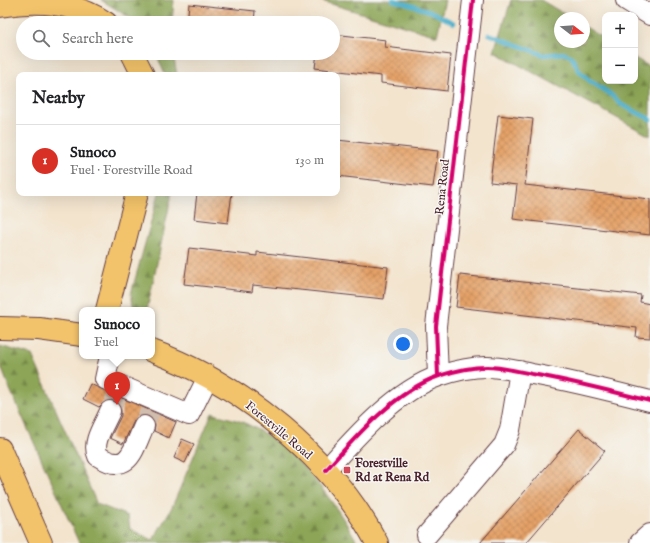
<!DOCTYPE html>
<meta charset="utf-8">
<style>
:root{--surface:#fff;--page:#f6f6f6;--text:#202124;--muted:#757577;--line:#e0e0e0;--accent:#d93025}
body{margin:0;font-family:"IM FELL English",serif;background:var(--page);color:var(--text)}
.controls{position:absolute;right:12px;top:12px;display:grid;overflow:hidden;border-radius:8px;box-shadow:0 4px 16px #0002}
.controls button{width:36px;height:36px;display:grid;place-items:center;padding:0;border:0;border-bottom:1px solid var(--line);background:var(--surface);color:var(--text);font:20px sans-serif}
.compass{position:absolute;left:554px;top:12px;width:36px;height:36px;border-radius:50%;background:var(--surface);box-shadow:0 4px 16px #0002;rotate:107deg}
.you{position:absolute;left:403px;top:344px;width:14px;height:14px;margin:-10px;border:3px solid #fff;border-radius:50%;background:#1a73e8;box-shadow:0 0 0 6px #1a73e833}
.badge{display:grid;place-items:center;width:26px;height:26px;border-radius:50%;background:var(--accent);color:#fff;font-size:13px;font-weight:700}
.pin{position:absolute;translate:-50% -33px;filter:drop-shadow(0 1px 2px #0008)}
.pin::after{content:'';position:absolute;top:21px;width:14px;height:12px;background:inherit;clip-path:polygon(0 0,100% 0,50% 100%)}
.popup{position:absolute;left:79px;top:307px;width:76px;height:52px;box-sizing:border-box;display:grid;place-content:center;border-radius:8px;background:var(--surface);filter:drop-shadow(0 1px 3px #0005);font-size:13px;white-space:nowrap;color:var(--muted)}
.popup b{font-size:15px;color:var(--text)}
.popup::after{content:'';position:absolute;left:50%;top:100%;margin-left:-8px;border:8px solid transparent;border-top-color:var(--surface)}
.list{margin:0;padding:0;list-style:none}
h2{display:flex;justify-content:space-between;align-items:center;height:52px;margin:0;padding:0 16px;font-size:17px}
h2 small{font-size:13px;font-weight:400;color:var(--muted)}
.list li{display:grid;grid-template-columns:26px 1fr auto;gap:12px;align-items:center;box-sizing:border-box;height:72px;padding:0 16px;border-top:1px solid var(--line)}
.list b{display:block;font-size:15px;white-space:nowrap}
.list p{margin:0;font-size:13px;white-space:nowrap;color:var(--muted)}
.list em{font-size:13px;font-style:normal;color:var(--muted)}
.icon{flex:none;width:22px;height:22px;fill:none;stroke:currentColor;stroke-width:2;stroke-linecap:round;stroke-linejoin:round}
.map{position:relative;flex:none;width:650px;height:543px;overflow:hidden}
.search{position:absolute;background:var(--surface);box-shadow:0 4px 16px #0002;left:16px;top:16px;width:324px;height:44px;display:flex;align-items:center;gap:10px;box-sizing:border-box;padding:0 14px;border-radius:22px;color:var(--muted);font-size:15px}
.panel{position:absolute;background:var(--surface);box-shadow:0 4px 16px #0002;left:16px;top:72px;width:324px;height:124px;border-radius:8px}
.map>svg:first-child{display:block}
.forest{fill:url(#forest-firs);stroke:#6b6240}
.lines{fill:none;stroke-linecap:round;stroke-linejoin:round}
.stream{stroke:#4bafca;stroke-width:4.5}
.building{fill:url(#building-cross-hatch)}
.minor-tunnel{stroke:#d1bdad;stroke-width:20;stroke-dasharray:20 10;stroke-linecap:butt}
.minor-casing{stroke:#633d43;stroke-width:22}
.major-casing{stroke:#633d43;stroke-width:24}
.highway-casing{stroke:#633d43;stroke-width:24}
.minor{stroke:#fff;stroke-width:20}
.major{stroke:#f2c36a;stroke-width:22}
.highway{stroke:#f2c36a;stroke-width:22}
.cycleway-casing{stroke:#f6f6f2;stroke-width:6}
.cycleway{stroke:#d6006c;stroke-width:4}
.poi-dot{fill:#d1495b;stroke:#f6f6f2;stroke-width:1.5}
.labels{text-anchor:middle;stroke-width:3;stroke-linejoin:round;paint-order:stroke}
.street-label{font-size:12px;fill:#4a1f2b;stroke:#f6f6f2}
.poi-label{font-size:12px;font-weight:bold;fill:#4a1f2b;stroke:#f6f6f2;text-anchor:start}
</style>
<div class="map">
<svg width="650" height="543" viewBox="0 0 650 543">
<defs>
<pattern id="forest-firs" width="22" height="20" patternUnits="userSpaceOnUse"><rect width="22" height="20" fill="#8ca556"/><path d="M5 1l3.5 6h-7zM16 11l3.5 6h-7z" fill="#748647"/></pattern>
<pattern id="building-cross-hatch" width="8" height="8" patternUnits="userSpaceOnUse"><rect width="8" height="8" fill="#e5a267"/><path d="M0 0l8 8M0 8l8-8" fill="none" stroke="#bc8355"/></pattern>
</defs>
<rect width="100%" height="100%" fill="#f6f6f2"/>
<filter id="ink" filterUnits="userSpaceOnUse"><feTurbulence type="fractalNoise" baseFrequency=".025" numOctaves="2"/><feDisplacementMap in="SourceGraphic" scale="8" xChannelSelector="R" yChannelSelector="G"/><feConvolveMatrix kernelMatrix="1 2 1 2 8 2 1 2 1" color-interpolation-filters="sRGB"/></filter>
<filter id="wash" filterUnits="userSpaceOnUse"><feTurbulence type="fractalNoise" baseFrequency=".012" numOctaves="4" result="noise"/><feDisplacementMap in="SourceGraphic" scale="16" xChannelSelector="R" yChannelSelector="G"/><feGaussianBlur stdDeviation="0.9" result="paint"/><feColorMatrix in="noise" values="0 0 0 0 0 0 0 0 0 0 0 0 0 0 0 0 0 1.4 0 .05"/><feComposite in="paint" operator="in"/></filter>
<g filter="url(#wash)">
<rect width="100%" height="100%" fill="#f3e4ce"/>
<path class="forest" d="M 101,0 L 174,0 L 172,23 L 134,23 L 127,16 Z
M 318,0 L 445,0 L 437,36 Z
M 511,0 L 541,0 L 571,18 L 560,18 L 560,42 L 584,42 L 584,26 L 605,39 L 605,81 L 635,81 L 635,58 L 650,67 L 650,136 L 495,52 Z
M 156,53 L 173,53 L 177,75 L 165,75 Z
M 159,193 L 172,193 L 147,310 L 134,310 L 131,294 Z
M 0,346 L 32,355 L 97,504 L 128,516 L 130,529 L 153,540 L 172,507 L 212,413 C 223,417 237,419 247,424 C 297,448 331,497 358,543 L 79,543 L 8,385 L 0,364 Z"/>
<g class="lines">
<path class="stream" d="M 393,0 L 430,11 L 454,23
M 489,34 L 544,55 L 563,53 L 571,56 L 580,72 L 590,81 L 609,93 L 622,105 L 650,119"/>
</g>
<g id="blocks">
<path class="building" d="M 189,4 L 255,11 L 254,23 L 187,23 Z
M 333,34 L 386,40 L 385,47 L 451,55 L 447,91 L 381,83 L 381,76 L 315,68 L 317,53 L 333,53 Z
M 498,115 L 533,119 L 525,185 L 650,199 L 650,235 L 513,219 L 517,185 L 490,182 Z
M 337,140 L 438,151 L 433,187 L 337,176 Z
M 197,193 L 232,193 L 228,223 L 194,219 Z
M 189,248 L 257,256 L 257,252 L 388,267 L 384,299 L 253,285 L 252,292 L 184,284 Z
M 460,275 L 641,295 L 640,302 L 650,304 L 650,338 L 636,337 L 637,328 L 456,307 Z
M 90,384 L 176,422 L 169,438 L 154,431 L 155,425 L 153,419 L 149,416 L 143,415 L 137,417 L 134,421 L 123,444 L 110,438 L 121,416 L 121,409 L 119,404 L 114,400 L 104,402 L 99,407 L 83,399 Z
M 579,429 L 605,451 L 526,543 L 480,543 Z
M 182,439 L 194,444 L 185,463 L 174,458 Z"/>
</g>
</g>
<g filter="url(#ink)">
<use href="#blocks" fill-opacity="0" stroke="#633d43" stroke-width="1"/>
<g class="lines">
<path class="minor-tunnel" d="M 110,411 L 117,396
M 144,426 L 150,411"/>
<defs>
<path id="minor" d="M 626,0 L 650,15
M 110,356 L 105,379 L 189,415 L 208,377
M 438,376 L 436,326 L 473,0
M 110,411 C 105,424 91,442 98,456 C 129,476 133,450 144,426
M 326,470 C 355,437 397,390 439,376 C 454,371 471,367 487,367 C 502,367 517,371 532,374 C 572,381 611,391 650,401
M 427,535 L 504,445 L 510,430 L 520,371
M 640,543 L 650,534"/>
<path id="major" d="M 0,328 L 39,329 L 82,335
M 152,351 C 242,384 332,458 377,543"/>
<path id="highway" d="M 0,6 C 37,0 74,1 106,23
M 132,53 L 143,75
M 107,310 L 137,193
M 0,449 L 41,543"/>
</defs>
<use href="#minor" class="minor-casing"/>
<use href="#major" class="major-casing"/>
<use href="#highway" class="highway-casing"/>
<use href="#minor" class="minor"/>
<use href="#major" class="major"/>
<use href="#highway" class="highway"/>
<defs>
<path id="cycleway" d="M 438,376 L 436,326 L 473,0
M 326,470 C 355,437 397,390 439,376 C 454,371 471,367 487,367 C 502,367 517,371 532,374 C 572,381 611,391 650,401"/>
</defs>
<use href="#cycleway" class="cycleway-casing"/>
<use href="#cycleway" class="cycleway"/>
</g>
</g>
<rect class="poi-dot" x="343" y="466" width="8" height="8" rx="2"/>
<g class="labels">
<g class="street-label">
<text transform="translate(442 187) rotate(-84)" y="4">Rena Road</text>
<text transform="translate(279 430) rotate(40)" y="4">Forestville Road</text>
</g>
<g class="poi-label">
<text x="355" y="467">Forestville<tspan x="355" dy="14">Rd at Rena Rd</tspan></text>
</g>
</g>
</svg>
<div class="controls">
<button>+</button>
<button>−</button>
</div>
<svg class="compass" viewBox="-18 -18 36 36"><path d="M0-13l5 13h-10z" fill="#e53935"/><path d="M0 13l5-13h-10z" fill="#757577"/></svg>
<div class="you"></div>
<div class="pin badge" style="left:117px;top:405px">1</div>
<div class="popup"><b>Sunoco</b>Fuel</div>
<div class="search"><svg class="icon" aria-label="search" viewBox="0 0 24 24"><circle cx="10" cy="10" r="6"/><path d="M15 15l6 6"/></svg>Search here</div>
<section class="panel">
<h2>Nearby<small></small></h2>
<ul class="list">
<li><span class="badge">1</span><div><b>Sunoco</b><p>Fuel · Forestville Road</p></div><em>130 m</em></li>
</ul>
</section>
</div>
